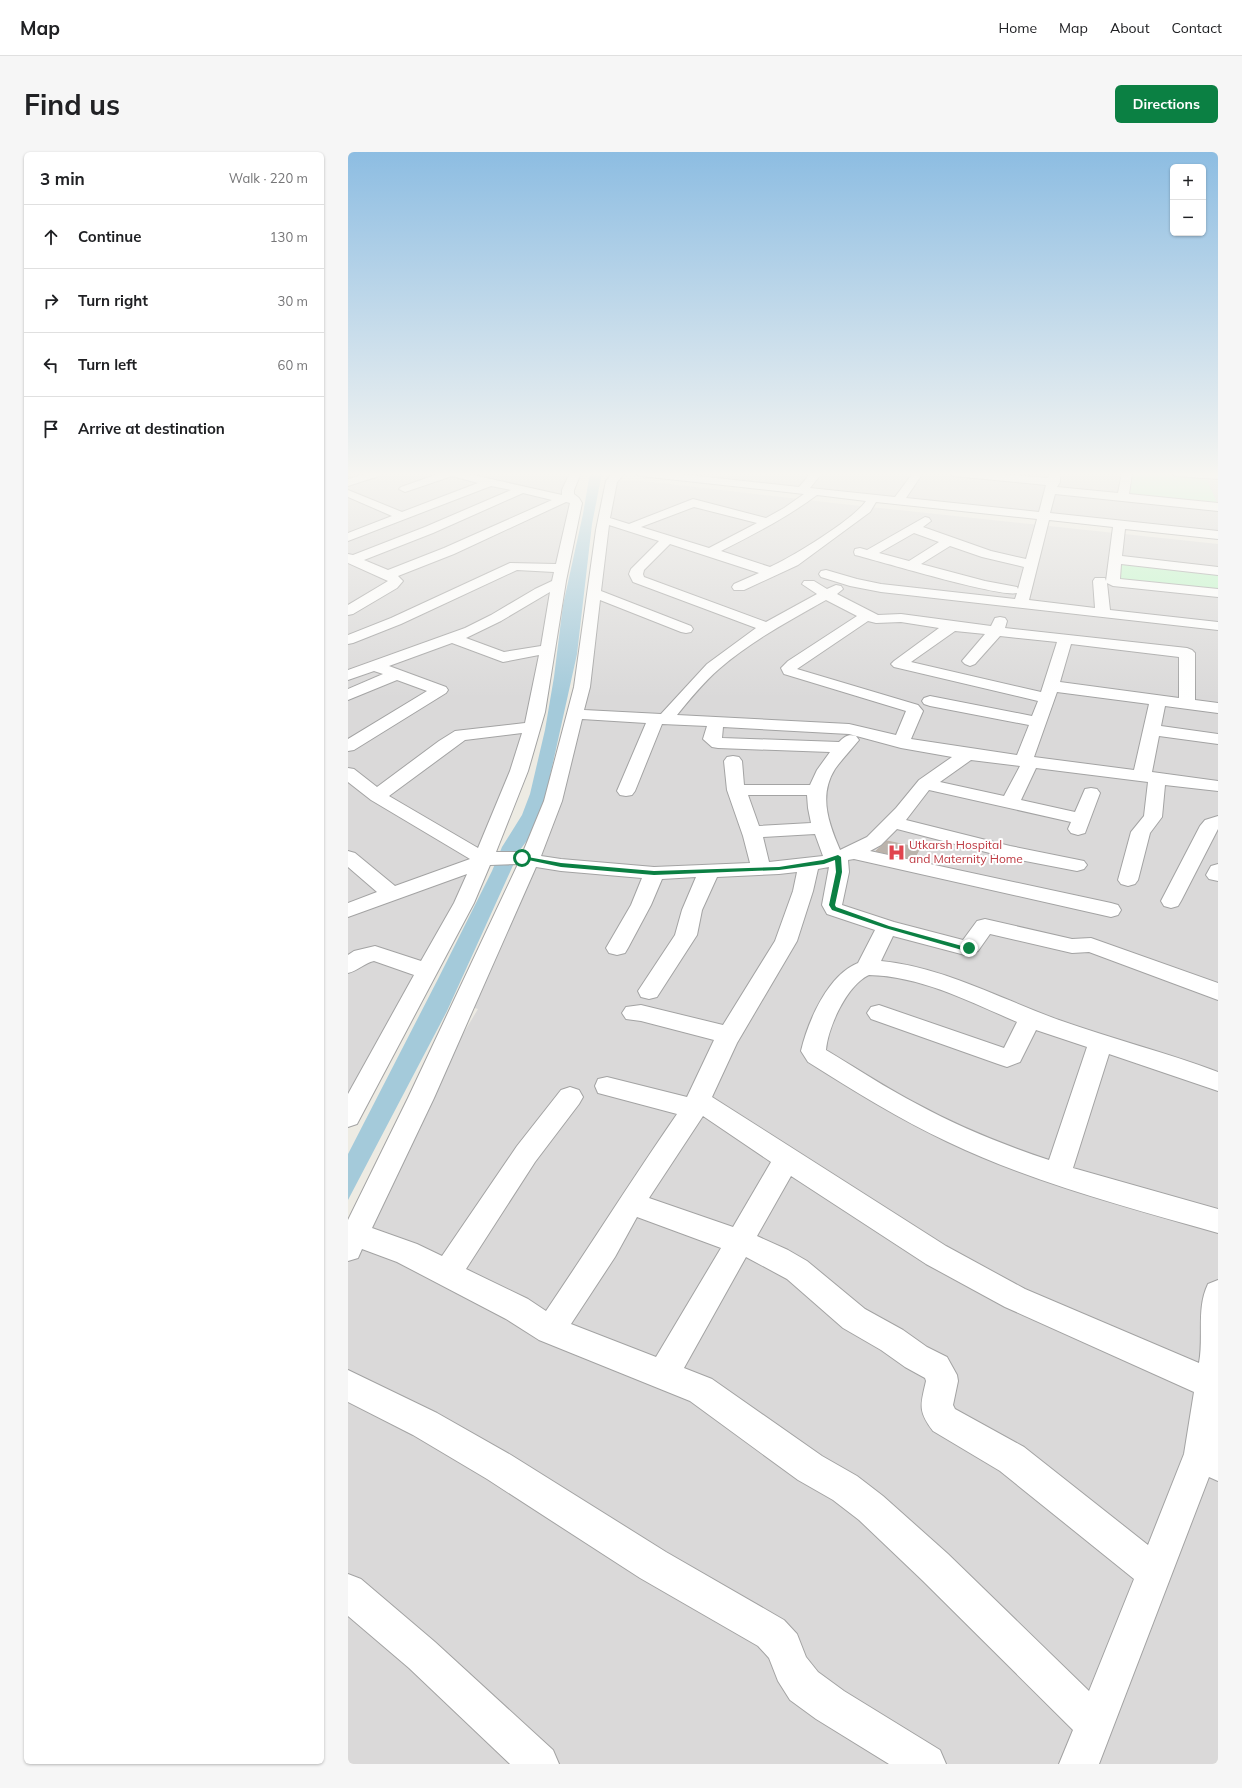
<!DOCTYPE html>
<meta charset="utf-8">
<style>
:root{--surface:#fff;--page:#f6f6f6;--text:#202124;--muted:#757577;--line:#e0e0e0;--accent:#0b8043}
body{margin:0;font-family:Mulish,sans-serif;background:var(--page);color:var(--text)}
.controls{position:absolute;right:12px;top:12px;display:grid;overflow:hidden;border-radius:6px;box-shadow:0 1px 3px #0004}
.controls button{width:36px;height:36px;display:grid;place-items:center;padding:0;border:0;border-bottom:1px solid var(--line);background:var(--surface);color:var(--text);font:20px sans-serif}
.stop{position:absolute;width:12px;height:12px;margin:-9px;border:3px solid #0b8043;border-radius:50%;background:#fff}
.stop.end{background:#0b8043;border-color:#fff;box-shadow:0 1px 4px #0008}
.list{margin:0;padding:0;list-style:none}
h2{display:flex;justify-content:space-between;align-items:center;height:52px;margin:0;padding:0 16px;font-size:17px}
h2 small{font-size:13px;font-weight:400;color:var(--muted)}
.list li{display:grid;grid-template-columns:26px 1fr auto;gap:12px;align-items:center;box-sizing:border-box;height:64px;padding:0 16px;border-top:1px solid var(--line)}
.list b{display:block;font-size:15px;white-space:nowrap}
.list em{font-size:13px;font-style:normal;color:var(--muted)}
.icon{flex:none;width:22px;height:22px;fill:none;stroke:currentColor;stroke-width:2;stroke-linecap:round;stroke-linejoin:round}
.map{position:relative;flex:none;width:870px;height:1612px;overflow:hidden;border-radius:6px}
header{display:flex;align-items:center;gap:24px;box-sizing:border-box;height:56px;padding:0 20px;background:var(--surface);border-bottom:1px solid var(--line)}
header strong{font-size:19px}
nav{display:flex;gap:22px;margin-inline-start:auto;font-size:14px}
.intro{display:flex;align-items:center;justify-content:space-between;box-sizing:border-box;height:96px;padding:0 24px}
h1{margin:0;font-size:28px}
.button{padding:10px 18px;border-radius:6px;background:var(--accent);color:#fff;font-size:14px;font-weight:700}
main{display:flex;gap:24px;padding:0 24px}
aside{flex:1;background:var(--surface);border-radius:6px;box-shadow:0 1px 3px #0004}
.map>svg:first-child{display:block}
.residential{fill:#dad9d9}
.park{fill:#c0f7c9}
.water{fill:#a4cada}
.building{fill:#bab3ac;stroke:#beb2a6}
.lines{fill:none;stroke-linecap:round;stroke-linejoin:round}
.minor-casing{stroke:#a3a3a3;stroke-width:2}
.minor{fill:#fff;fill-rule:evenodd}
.route{fill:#0b8043}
.labels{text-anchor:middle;stroke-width:4;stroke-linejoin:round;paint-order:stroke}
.health-label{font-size:12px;fill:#be3a42;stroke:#fff;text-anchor:start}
</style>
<header>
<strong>Map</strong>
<nav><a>Home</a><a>Map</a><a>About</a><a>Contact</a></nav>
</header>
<div class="intro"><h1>Find us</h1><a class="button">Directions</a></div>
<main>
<aside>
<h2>3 min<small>Walk · 220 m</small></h2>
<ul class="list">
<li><svg class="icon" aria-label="ahead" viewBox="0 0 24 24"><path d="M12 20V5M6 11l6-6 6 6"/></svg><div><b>Continue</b></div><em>130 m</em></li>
<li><svg class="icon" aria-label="right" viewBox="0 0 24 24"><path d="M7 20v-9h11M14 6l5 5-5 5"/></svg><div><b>Turn right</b></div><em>30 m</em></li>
<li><svg class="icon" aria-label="left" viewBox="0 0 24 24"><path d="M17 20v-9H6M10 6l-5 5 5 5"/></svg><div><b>Turn left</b></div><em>60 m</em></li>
<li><svg class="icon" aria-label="arrive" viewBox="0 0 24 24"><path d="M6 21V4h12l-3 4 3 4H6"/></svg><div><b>Arrive at destination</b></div></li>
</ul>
</aside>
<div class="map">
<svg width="870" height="1612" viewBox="0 0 870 1612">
<rect width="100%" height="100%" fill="#edebe3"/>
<path class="residential" d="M 0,321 L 220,321 L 217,344 L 224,349 L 182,569 L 132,702 L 119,708 L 0,752 Z
M 313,321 L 870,321 L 870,382 L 437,336 Z
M 268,328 L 304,330 L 485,351 L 870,392 L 870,631 L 619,600 L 530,680 L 480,704 L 438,710 L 295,716 L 250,713 L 187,704 L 194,689 L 250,423 Z
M 621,605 L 870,636 L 870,1612 L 0,1612 L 0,1111 L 29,1048 L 109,892 L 130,857 L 117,853 L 181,719 L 191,716 L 287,726 L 346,726 L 419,721 L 507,706 L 577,636 Z
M 120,721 L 122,723 L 0,955 L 0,762 Z"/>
<path class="park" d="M 785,321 L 817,321 L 858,325 L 869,351 L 781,344 Z
M 772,411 L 870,421 L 870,439 L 774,428 L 771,427 Z"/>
<path class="water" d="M 242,321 L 254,321 L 244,372 L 229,502 L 195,656 L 183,683 L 172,698 L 99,859 L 0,1048 L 0,1002 L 90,827 L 144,719 L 154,695 L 174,663 L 182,642 L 197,578 L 206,525 L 215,453 L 235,362 Z"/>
<path class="building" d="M 539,689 L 572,696 L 566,707 L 528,699 Z"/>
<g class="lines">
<defs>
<path id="minor" d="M 20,321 L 36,321 L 34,323 L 0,334 L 0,327 Z
M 93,321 L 116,321 L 214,343 L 214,338 L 222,321 L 233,321 L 226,338 L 226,342 L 231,346 L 234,351 L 218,429 L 197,560 L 180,619 L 148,700 L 175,700 L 196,649 L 226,535 L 248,378 L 258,329 L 265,321 L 277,321 L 269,330 L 262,366 L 281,372 L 345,347 L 418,366 L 436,356 L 456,342 L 293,324 L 289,323 L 288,321 L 322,321 L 451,335 L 463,321 L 474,321 L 462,336 L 547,345 L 565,321 L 575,321 L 558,346 L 691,360 L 698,333 L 606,324 L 600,321 L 641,321 L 700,326 L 702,321 L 712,321 L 712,330 L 709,335 L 770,341 L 774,321 L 784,321 L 781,342 L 870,351 L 870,359 L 707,342 L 702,361 L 870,379 L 870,387 L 777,377 L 774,404 L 870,415 L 870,423 L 773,412 L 772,427 L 870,437 L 870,445 L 765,434 L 759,431 L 762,458 L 870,470 L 870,478 L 533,440 L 502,434 L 473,425 L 471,422 L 473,419 L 478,418 L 509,427 L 533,432 L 667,447 L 669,441 C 653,446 532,409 507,403 L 506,400 L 507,397 L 512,396 L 519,398 L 577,365 L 581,366 L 583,369 L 575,375 L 643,399 L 678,407 L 689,367 L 528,350 L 522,360 L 450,413 L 396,438 L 386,438 L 384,435 L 386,432 L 411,421 L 322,392 L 296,418 L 295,422 L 296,425 L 418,470 L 469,442 L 454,432 L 456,429 L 466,429 L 479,437 L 488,433 L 493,434 L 495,437 L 489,442 L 530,463 L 553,462 L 643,474 L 647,466 L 652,465 L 657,466 L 659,469 L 657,476 L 839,496 L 844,498 L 847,501 L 847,548 L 870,551 L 870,561 L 817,554 L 813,574 L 870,582 L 870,592 L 811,584 L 804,620 L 870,629 L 870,639 L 817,633 L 814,665 L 802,681 L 790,728 L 787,732 L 780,734 L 773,732 L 770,728 L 783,680 L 796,664 L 800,630 L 688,616 L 673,648 L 727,660 L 737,637 L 743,636 L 749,637 L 752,641 L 737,681 L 730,683 L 723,681 L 720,677 L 723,670 L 581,638 L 558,668 L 662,694 L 736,709 L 739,713 L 736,717 L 729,719 L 661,706 L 549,677 L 533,693 L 522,699 L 763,751 L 770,753 L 773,758 L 770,763 L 763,765 L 506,707 L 500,708 L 501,720 L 494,753 L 546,770 L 615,788 L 629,769 L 637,767 L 724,787 L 743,786 L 870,831 L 870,848 L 741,800 L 724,801 L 642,782 L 630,799 L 617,803 L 545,784 L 533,809 C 595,815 653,847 711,868 C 764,887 817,900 870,920 L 870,939 L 761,902 L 725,1016 L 870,1057 L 870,1081 C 779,1055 686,1031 600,990 C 551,967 506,939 460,910 L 453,899 C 460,869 480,823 510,811 L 527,778 L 479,762 L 474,753 L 481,715 L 470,717 L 465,739 L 449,789 L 389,891 L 364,945 L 598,1094 L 677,1137 L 851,1211 C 856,1184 848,1157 860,1132 L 870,1128 L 870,1329 L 861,1325 L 751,1612 L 711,1612 L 725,1578 L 574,1428 L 511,1368 L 485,1348 L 450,1328 L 342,1249 L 191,1188 L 158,1167 L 49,1110 L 14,1097 L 10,1106 L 0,1109 L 0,1068 L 60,946 L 170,712 L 142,713 L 126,751 L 9,972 L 0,975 L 0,942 L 66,823 L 26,809 C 16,811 10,819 0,821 L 0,803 L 6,799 L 27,794 L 73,809 L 106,751 L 119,722 L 0,765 L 0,751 L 29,740 L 0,715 L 0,699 L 7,701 L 47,734 L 122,707 L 23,648 L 0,630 L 0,616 L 6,617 L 29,635 L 91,589 L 107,579 L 177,571 L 191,503 L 155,510 L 104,491 L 41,514 L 98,535 L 100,538 L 98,541 L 6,598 L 0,599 L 0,587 L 79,539 L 49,528 L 0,548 L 0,537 L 35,522 L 26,519 L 0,528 L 0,518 L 117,476 L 143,463 L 187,437 L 204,429 L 206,420 L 169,418 L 53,472 L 5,491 L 0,492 L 0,483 L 43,466 L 162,411 L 208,412 L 222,351 L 218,350 L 106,402 L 50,424 L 55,429 L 49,436 L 5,462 L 0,463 L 0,453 L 40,429 L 0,411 L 0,402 L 5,403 L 77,375 L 163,338 L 143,334 L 0,389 L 0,381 L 44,364 L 0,345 L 0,338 L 54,360 L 130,331 L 104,324 L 57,340 L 51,337 L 53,335 ZM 175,341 L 204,348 L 96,396 L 40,418 L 16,408 L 85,381 ZM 469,343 L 518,349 C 505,368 444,405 422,415 L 373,399 C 406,382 438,366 469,343 ZM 346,355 L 409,371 L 361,396 L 293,375 ZM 701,368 L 765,375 L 758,429 L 757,426 L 747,426 L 745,429 L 747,456 L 681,448 ZM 261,373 L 311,389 L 283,417 L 281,422 L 285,430 L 408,476 L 359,512 L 313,562 L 236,558 L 242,535 L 252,448 L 333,480 L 338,481 L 343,480 L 345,477 L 343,474 L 253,439 ZM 566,381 L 591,390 L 561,409 L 531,401 ZM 602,394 L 634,405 L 676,415 L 670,437 L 669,435 L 637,429 L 573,412 ZM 202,440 L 193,494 L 156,500 L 118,486 L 153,469 ZM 478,448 L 509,464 L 440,509 L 433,516 L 436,522 L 558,559 L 548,583 L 501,572 L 329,563 C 342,547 355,531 371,517 C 403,489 441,469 478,448 ZM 520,469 L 528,471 L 553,470 L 591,476 L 546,509 L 543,512 L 546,515 L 690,549 L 684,564 L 582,544 L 576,546 L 574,549 L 576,552 L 582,554 L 681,573 L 669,603 L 563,587 L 575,559 L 570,553 L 449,517 ZM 607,479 L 637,482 L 614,509 L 617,512 L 622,514 L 627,512 L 652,484 L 709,490 L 693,540 L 563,510 ZM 723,492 L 831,505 L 831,546 L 712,530 ZM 709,540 L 801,552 L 786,618 L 686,605 ZM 234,567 L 298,571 L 269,639 L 272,643 L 278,644 L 284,643 L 287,639 L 314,572 L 359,574 L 355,587 L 364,595 L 370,596 L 482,600 L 469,618 L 462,633 L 396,633 L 394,609 L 391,605 L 385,604 L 379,605 L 376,609 L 379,638 L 395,684 L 402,711 L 306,715 L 213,707 L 193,704 L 214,649 ZM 375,575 L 501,582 L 553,596 L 604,605 L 571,628 L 548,656 L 519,685 L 492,698 C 481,672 470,644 487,617 C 494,607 503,598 511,588 L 508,584 C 500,582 497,584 491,590 L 374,586 ZM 174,581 L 162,619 L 130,696 L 41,644 L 117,588 ZM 623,608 L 672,614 L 656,644 L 592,630 ZM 400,643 L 459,643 L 460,656 L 463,671 L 411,674 ZM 467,682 L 475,704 L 421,710 L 415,685 ZM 188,715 L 213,719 L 294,726 L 283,753 L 258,796 L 261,801 L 269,803 L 277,801 L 280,796 L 303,753 L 314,727 L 348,725 L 334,758 L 327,783 L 290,839 L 293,845 L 301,847 L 309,845 L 349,783 L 354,758 L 369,725 L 431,722 L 449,720 L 445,739 L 427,789 L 375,873 L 293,853 L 278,855 L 274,861 L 278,867 L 293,869 L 366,888 L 339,945 L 259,925 L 250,927 L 247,934 L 250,941 L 329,962 C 284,1027 242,1094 198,1159 L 180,1147 L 118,1117 L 187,1010 L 231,952 L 235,945 L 231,938 L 222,935 L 213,938 L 169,994 L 94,1104 L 69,1092 L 24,1076 L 86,946 ZM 521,823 C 573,824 622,850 669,870 L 656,896 L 531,853 L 523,855 L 519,861 L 523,867 L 650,912 L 659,915 L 672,910 L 688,878 L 739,895 L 701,1008 C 656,993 611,975 569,952 C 538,936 508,916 478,898 C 480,875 499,833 521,823 ZM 355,964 L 423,1010 L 385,1075 L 301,1046 ZM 443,1024 L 578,1112 L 657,1155 L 846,1240 L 836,1302 L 800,1393 L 676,1295 L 607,1257 L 605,1253 L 610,1229 L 609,1223 L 599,1205 L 579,1195 L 555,1178 L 517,1157 L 459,1109 L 440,1098 L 409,1084 ZM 289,1065 L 373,1096 L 308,1205 L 223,1172 L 267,1105 ZM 398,1105 L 439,1127 L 495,1176 L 533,1198 L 557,1215 L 577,1226 L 578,1229 C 573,1252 569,1258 585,1279 L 652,1319 L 786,1427 L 741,1539 L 600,1402 L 535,1344 L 509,1324 L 474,1304 L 364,1227 L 336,1216 Z
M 822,321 L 870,321 L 870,327 L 828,324 Z
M 870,664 L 870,677 L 833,749 L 830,754 L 823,756 L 816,754 L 813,749 L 852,674 L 857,668 Z
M 870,712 L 870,729 L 861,727 L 858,723 L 863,714 Z
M 0,1218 L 89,1261 L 163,1303 L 318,1400 L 436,1468 L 449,1482 L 458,1505 L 470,1520 L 496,1539 L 592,1598 L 598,1612 L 541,1612 L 468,1567 L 442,1548 L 430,1529 L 421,1506 L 410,1494 L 292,1426 L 139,1327 L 65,1283 L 0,1250 Z
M 0,1422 L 13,1427 L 87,1490 L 205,1598 L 211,1612 L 162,1612 L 61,1516 L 0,1464 Z"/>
</defs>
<use href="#minor" class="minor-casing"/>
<use href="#minor" class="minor"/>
</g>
<linearGradient id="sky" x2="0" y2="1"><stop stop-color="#8dbde2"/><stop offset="0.59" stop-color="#f7f6f2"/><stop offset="1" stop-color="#f7f6f2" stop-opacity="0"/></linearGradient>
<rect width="870" height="546" fill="url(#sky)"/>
<path class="route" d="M 490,703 L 493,705 L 494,720 L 487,753 L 488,755 L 541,774 L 614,794 L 624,794 L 624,797 L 614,798 L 537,776 L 484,758 L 481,753 L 488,720 L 487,708 L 476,712 L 431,718 L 306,723 L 213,715 L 171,706 L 174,704 L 213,711 L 306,719 L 431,715 L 475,708 Z"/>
<defs>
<symbol id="hospital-bare" viewBox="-9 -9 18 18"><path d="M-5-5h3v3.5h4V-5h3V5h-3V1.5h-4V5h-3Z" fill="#e0444e" stroke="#fff" stroke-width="2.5" paint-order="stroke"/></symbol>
</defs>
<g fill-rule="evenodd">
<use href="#hospital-bare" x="536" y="688" width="25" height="25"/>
</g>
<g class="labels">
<g class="health-label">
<text x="561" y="697">Utkarsh Hospital<tspan x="561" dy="14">and Maternity Home</tspan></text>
</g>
</g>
</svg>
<div class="controls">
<button>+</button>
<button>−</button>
</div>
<div class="stop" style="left:174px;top:706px"></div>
<div class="stop end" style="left:621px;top:796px"></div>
</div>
</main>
